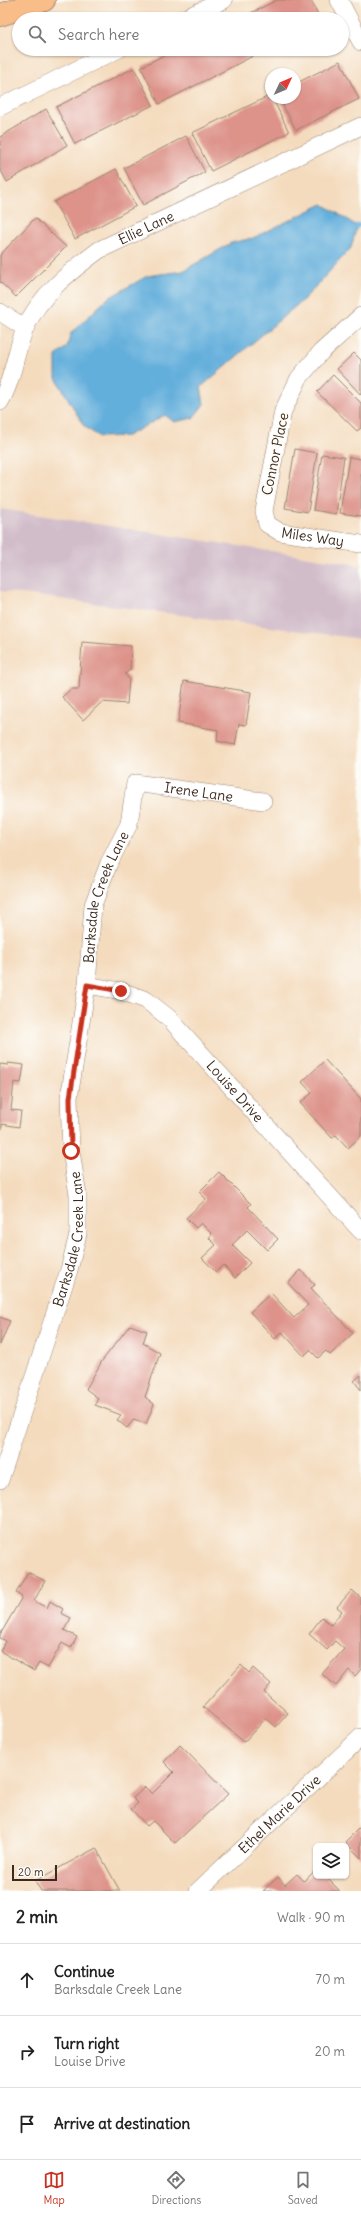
<!DOCTYPE html>
<meta charset="utf-8">
<style>
:root{--surface:#fff;--page:#f2f2f2;--text:#222;--muted:#767676;--line:#e0e0e0;--accent:#c8321e}
body{margin:0;font-family:Delius,sans-serif;background:var(--page);color:var(--text)}
.controls{position:absolute;right:12px;bottom:12px;display:grid;overflow:hidden;border-radius:6px;box-shadow:0 1px 3px #0004}
.controls button{width:36px;height:36px;display:grid;place-items:center;padding:0;border:0;border-bottom:1px solid var(--line);background:var(--surface);color:var(--text);font:20px sans-serif}
.compass{position:absolute;left:265px;top:68px;width:36px;height:36px;border-radius:50%;background:var(--surface);box-shadow:0 1px 3px #0004;rotate:46deg}
.scale{position:absolute;left:12px;bottom:10px;width:45px;box-sizing:border-box;padding-left:4px;border:2px solid #3b2a1e;border-top:0;font-size:11px;line-height:14px;white-space:nowrap;color:#3b2a1e;-webkit-text-stroke:3px #fdfcf7;paint-order:stroke}
.stop{position:absolute;width:12px;height:12px;margin:-9px;border:3px solid #c8321e;border-radius:50%;background:#fff}
.stop.end{background:#c8321e;border-color:#fff;box-shadow:0 1px 4px #0008}
.list{margin:0;padding:0;list-style:none}
h2{display:flex;justify-content:space-between;align-items:center;height:52px;margin:0;padding:0 16px;font-size:17px}
h2 small{font-size:13px;font-weight:400;color:var(--muted)}
.list li{display:grid;grid-template-columns:26px 1fr auto;gap:12px;align-items:center;box-sizing:border-box;height:72px;padding:0 16px;border-top:1px solid var(--line)}
.list b{display:block;font-size:15px;white-space:nowrap}
.list p{margin:0;font-size:13px;white-space:nowrap;color:var(--muted)}
.list em{font-size:13px;font-style:normal;color:var(--muted)}
.icon{flex:none;width:22px;height:22px;fill:none;stroke:currentColor;stroke-width:2;stroke-linecap:round;stroke-linejoin:round}
.map{position:relative;flex:none;width:361px;height:1891px;overflow:hidden}
.search{position:absolute;background:var(--surface);box-shadow:0 1px 3px #0004;left:12px;right:12px;top:12px;height:44px;display:flex;align-items:center;gap:10px;box-sizing:border-box;padding:0 14px;border-radius:22px;color:var(--muted);font-size:15px}
.sheet{height:268px;background:var(--surface)}
nav{display:flex;justify-content:space-around;align-items:center;box-sizing:border-box;height:56px;border-top:1px solid var(--line);background:var(--surface);font-size:11px;color:var(--muted)}
nav a{display:grid;justify-items:center;gap:2px}
nav .on{color:var(--accent)}
.map>svg:first-child{display:block}
.industrial{fill:#d1bdca}
.water{fill:#64afdc;stroke:#506c7d}
.lines{fill:none;stroke-linecap:round;stroke-linejoin:round}
.stream{stroke:#64afdc;stroke-width:4.5}
.building{fill:#dd938a}
.minor-casing{stroke:#98826e;stroke-width:18}
.major-casing{stroke:#98826e;stroke-width:24}
.minor{stroke:#fff;stroke-width:17}
.major{stroke:#f8bd88;stroke-width:22}
.route{stroke:#c8321e;stroke-width:5}
.labels{text-anchor:middle;stroke-width:4;stroke-linejoin:round;paint-order:stroke}
.street-label{font-size:14px;fill:#3b2a1e;stroke:#fdfcf7}
</style>
<div class="map">
<svg width="361" height="1891" viewBox="0 0 361 1891">
<rect width="100%" height="100%" fill="#fdfcf7"/>
<filter id="ink" filterUnits="userSpaceOnUse"><feTurbulence type="fractalNoise" baseFrequency=".025" numOctaves="2"/><feDisplacementMap in="SourceGraphic" scale="8" xChannelSelector="R" yChannelSelector="G"/><feConvolveMatrix kernelMatrix="1 2 1 2 8 2 1 2 1" color-interpolation-filters="sRGB"/></filter>
<filter id="wash" filterUnits="userSpaceOnUse"><feTurbulence type="fractalNoise" baseFrequency=".012" numOctaves="4" result="noise"/><feDisplacementMap in="SourceGraphic" scale="16" xChannelSelector="R" yChannelSelector="G"/><feGaussianBlur stdDeviation="0.9" result="paint"/><feColorMatrix in="noise" values="0 0 0 0 0 0 0 0 0 0 0 0 0 0 0 0 0 1.4 0 .05"/><feComposite in="paint" operator="in"/></filter>
<g filter="url(#wash)">
<rect width="100%" height="100%" fill="#f4dbbe"/>
<path class="industrial" d="M 0,509 L 361,565 L 361,639 L 0,591 Z"/>
<path class="water" d="M 323,204 L 357,226 L 351,248 L 304,299 L 201,387 L 204,404 L 193,418 L 174,422 L 165,415 L 127,436 L 99,437 L 84,426 L 56,378 L 56,356 L 67,347 L 71,333 L 107,299 L 147,276 L 183,271 L 231,243 L 253,238 Z"/>
<g class="lines">
<path class="stream" d="M 357,226 L 361,225"/>
</g>
<g id="blocks">
<path class="building" d="M 277,0 L 311,0 L 320,19 L 239,19 Z
M 176,49 L 250,49 L 253,56 L 159,104 L 141,67 Z
M 256,49 L 271,49 L 259,55 Z
M 340,61 L 359,99 L 296,130 L 279,98 L 295,98 L 295,84 Z
M 134,68 L 153,105 L 75,144 L 56,107 Z
M 271,95 L 289,132 L 211,171 L 192,133 Z
M 46,109 L 67,145 L 7,182 L 0,169 L 0,137 Z
M 186,136 L 205,172 L 143,205 L 124,168 Z
M 116,169 L 136,206 L 75,239 L 54,202 Z
M 35,218 L 66,247 L 16,297 L 0,282 L 0,255 Z
M 354,353 L 361,360 L 361,395 L 337,369 Z
M 333,375 L 361,403 L 361,428 L 357,431 L 317,392 Z
M 295,449 L 317,453 L 308,512 L 285,508 Z
M 322,454 L 344,457 L 336,514 L 313,510 Z
M 349,457 L 361,459 L 361,516 L 340,513 Z
M 82,642 L 131,646 L 130,670 L 125,674 L 129,679 L 127,704 L 102,702 L 83,720 L 62,697 L 71,689 L 79,689 Z
M 184,681 L 251,692 L 246,725 L 239,724 L 235,745 L 217,741 L 218,730 L 178,723 Z
M 325,1060 L 361,1099 L 361,1136 L 348,1148 L 336,1135 L 332,1138 L 300,1103 L 312,1093 L 302,1082 Z
M 8,1063 L 24,1065 L 21,1083 L 14,1082 L 11,1110 L 21,1111 L 19,1127 L 2,1124 L 2,1129 L 0,1129 L 0,1064 L 8,1065 Z
M 219,1172 L 251,1204 L 248,1207 L 278,1239 L 267,1250 L 247,1230 L 232,1245 L 250,1263 L 235,1278 L 223,1265 L 216,1272 L 202,1258 L 216,1245 L 209,1238 L 212,1234 L 201,1223 L 196,1228 L 186,1218 L 206,1199 L 199,1192 Z
M 301,1270 L 315,1285 L 311,1288 L 353,1333 L 330,1355 L 326,1351 L 318,1358 L 310,1350 L 304,1356 L 282,1332 L 275,1339 L 250,1312 L 271,1293 L 294,1318 L 308,1305 L 288,1283 Z
M 0,1317 L 10,1321 L 0,1345 Z
M 130,1325 L 147,1331 L 143,1343 L 160,1353 L 145,1397 L 154,1404 L 146,1424 L 134,1419 L 127,1428 L 117,1420 L 121,1415 L 95,1405 L 98,1398 L 86,1389 L 102,1361 Z
M 361,1375 L 361,1390 L 354,1381 Z
M 28,1572 L 45,1581 L 34,1601 L 47,1608 L 50,1601 L 63,1609 L 61,1613 L 71,1618 L 64,1630 L 77,1637 L 71,1648 L 62,1643 L 48,1668 L 39,1663 L 34,1671 L 0,1651 L 6,1641 L 0,1638 L 0,1635 L 22,1597 L 16,1593 Z
M 352,1590 L 361,1598 L 361,1669 L 355,1676 L 349,1670 L 336,1686 L 322,1674 L 344,1649 L 335,1641 L 327,1650 L 309,1634 L 322,1617 L 331,1625 L 342,1611 L 337,1607 Z
M 241,1665 L 249,1673 L 253,1668 L 271,1684 L 264,1692 L 288,1713 L 276,1727 L 266,1718 L 244,1742 L 203,1707 Z
M 180,1745 L 228,1794 L 175,1843 L 153,1821 L 147,1826 L 131,1809 L 138,1803 L 133,1798 L 145,1787 L 152,1794 L 174,1772 L 164,1762 Z
M 361,1826 L 361,1858 L 345,1842 Z
M 96,1848 L 120,1891 L 41,1891 L 35,1881 Z
M 316,1870 L 316,1876 L 325,1876 L 340,1891 L 263,1891 L 278,1877 L 285,1885 L 297,1874 L 304,1881 Z"/>
</g>
</g>
<g filter="url(#ink)">
<use href="#blocks" fill-opacity="0" stroke="#98826e" stroke-width="1"/>
<g class="lines">
<defs>
<g id="minor">
<path d="M 339,0 L 361,42"/>
<path d="M 183,19 L 224,0"/>
<path d="M 0,107 L 119,49"/>
<path d="M 0,312 L 25,328"/>
<path id="s1" d="M 361,316 L 321,352 L 299,378 L 283,411 L 264,511 L 267,524 L 280,532 L 361,544"/>
<path id="s2" d="M 0,402 C 13,381 15,352 25,329 C 39,295 71,271 99,250 L 361,126"/>
<path id="s3" d="M 87,985 L 121,991 L 146,1000 L 169,1018 L 361,1231"/>
<path id="s4" d="M 0,1480 L 69,1270 L 78,1234 L 78,1195 L 71,1151 L 69,1098 L 87,985 L 93,905 L 109,863 L 129,824 L 135,783 L 263,801"/>
<path id="s5" d="M 198,1891 L 361,1737"/>
</g>
<path id="major" d="M 0,15 L 44,0"/>
</defs>
<use href="#minor" class="minor-casing"/>
<use href="#major" class="major-casing"/>
<use href="#minor" class="minor"/>
<use href="#major" class="major"/>
</g>
</g>
<g class="lines" filter="url(#ink)">
<path class="route" d="M 71,1151 L 70,1098 L 87,985 L 121,991"/>
</g>
<g class="labels">
<g class="street-label">
<text dy="5" stroke="none"><textPath href="#s2" startOffset="239">Ellie Lane</textPath></text>
<text transform="translate(275 454) rotate(-78)" y="5">Connor Place</text>
<text dy="5" stroke="none"><textPath href="#s1" startOffset="288">Miles Way</textPath></text>
<text dy="5" stroke="none"><textPath href="#s4" startOffset="784">Irene Lane</textPath></text>
<text dy="5" stroke="none"><textPath href="#s4" startOffset="600">Barksdale Creek Lane</textPath></text>
<text dy="5" stroke="none"><textPath href="#s3" startOffset="189">Louise Drive</textPath></text>
<text dy="5" stroke="none"><textPath href="#s4" startOffset="252">Barksdale Creek Lane</textPath></text>
<text dy="5" stroke="none"><textPath href="#s5" startOffset="112">Ethel Marie Drive</textPath></text>
</g>
</g>
</svg>
<div class="controls">
<button><svg class="icon" aria-label="layers" viewBox="0 0 24 24"><path d="M12 4l9 5-9 5-9-5zM3 14l9 5 9-5"/></svg></button>
</div>
<svg class="compass" viewBox="-18 -18 36 36"><path d="M0-13l5 13h-10z" fill="#e53935"/><path d="M0 13l5-13h-10z" fill="#767676"/></svg>
<div class="scale">20 m</div>
<div class="stop" style="left:71px;top:1151px"></div>
<div class="stop end" style="left:121px;top:991px"></div>
<div class="search"><svg class="icon" aria-label="search" viewBox="0 0 24 24"><circle cx="10" cy="10" r="6"/><path d="M15 15l6 6"/></svg>Search here</div>
</div>
<section class="sheet">
<h2>2 min<small>Walk · 90 m</small></h2>
<ul class="list">
<li><svg class="icon" aria-label="ahead" viewBox="0 0 24 24"><path d="M12 20V5M6 11l6-6 6 6"/></svg><div><b>Continue</b><p>Barksdale Creek Lane</p></div><em>70 m</em></li>
<li><svg class="icon" aria-label="right" viewBox="0 0 24 24"><path d="M7 20v-9h11M14 6l5 5-5 5"/></svg><div><b>Turn right</b><p>Louise Drive</p></div><em>20 m</em></li>
<li><svg class="icon" aria-label="arrive" viewBox="0 0 24 24"><path d="M6 21V4h12l-3 4 3 4H6"/></svg><div><b>Arrive at destination</b></div></li>
</ul>
</section>
<nav>
<a class="on"><svg class="icon" aria-label="map" viewBox="0 0 24 24"><path d="M3 6l6-2 6 2 6-2v14l-6 2-6-2-6 2zM9 4v14M15 6v14"/></svg>Map</a>
<a><svg class="icon" aria-label="directions" viewBox="0 0 24 24"><path d="M12 3l9 9-9 9-9-9zM9 14v-3h6M13 9l2 2-2 2"/></svg>Directions</a>
<a><svg class="icon" aria-label="saved" viewBox="0 0 24 24"><path d="M7 4h10v16l-5-4-5 4z"/></svg>Saved</a>
</nav>
